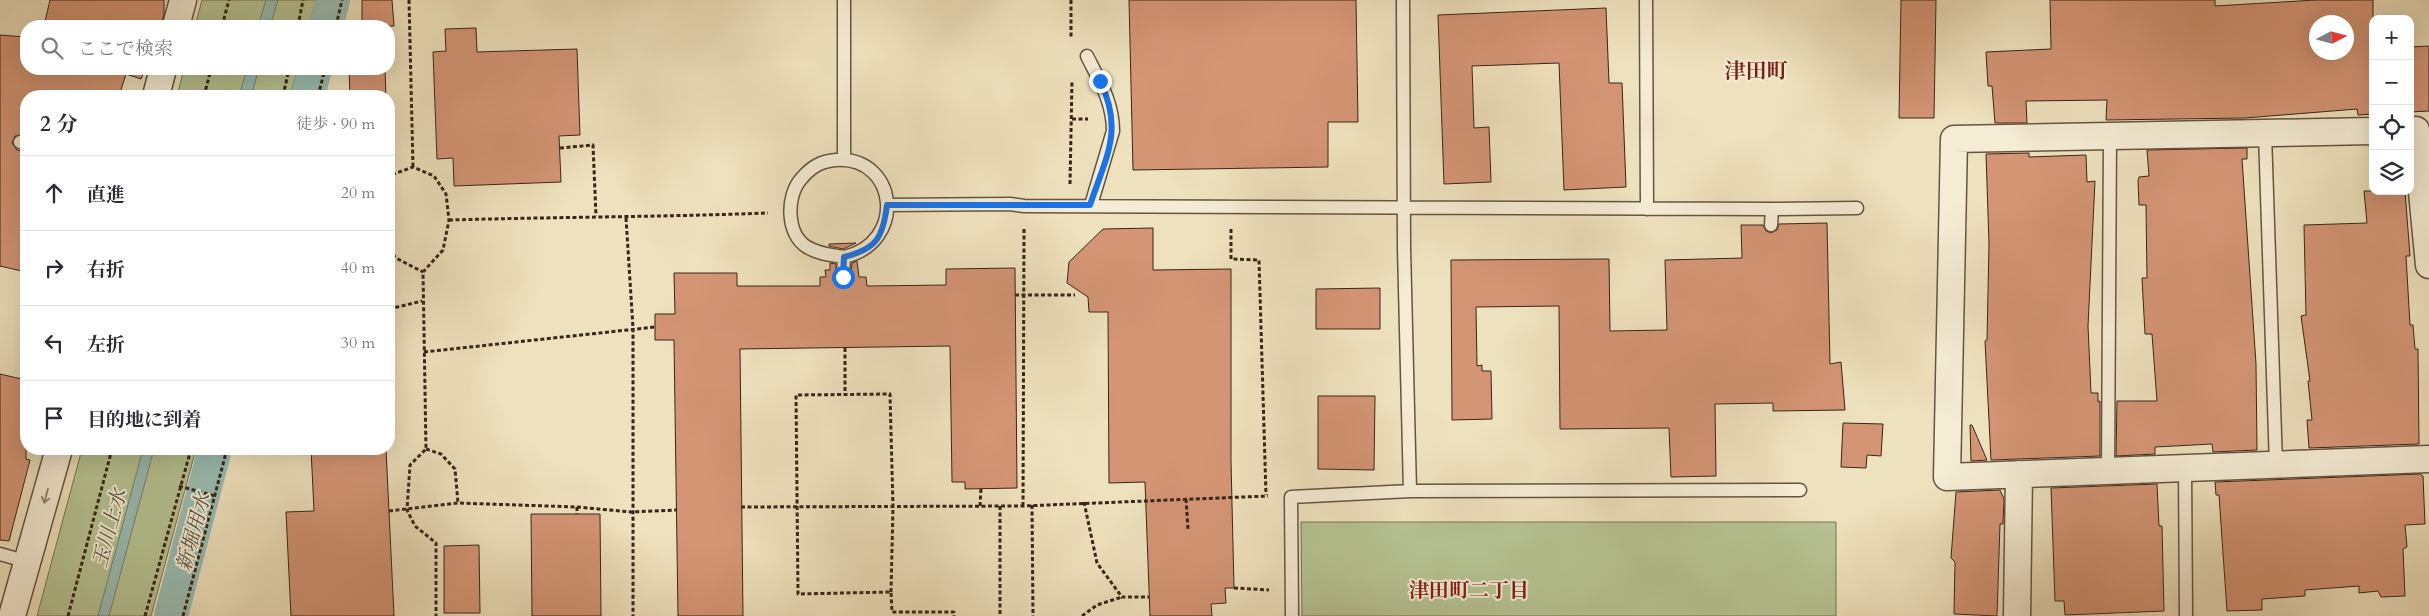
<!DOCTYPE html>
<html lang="ja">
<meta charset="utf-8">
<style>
:root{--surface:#fff;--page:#f7f7f7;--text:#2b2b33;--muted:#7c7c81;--line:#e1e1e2}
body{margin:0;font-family:Cardo,"Noto Serif JP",serif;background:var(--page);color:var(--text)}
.controls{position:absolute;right:15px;top:15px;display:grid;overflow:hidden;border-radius:10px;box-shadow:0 5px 20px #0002}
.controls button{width:45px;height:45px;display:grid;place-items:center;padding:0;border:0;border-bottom:1px solid var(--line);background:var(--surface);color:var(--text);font:25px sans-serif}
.compass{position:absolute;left:2309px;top:15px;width:45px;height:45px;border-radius:50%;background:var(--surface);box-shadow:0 5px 20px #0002;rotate:84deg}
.stop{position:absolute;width:15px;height:15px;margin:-11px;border:4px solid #1a73e8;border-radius:50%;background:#fff}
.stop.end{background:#1a73e8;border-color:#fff;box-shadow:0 1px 5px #0008}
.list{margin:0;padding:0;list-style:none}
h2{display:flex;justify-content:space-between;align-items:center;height:65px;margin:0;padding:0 20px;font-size:21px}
h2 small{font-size:16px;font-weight:400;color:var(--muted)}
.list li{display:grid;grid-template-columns:32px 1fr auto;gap:15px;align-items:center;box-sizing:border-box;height:75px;padding:0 20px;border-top:1px solid var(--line)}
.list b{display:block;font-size:19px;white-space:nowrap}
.list em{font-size:16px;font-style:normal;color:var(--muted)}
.icon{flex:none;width:28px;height:28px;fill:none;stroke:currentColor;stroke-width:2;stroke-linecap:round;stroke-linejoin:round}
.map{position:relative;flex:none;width:2429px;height:616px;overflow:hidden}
.search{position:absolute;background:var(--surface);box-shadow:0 5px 20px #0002;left:20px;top:20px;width:375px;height:55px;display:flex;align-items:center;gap:12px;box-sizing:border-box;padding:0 18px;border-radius:20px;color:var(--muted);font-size:19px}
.panel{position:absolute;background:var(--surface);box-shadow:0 5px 20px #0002;left:20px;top:90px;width:375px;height:365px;border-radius:20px}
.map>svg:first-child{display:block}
.green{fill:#b6c393;stroke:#787456}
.water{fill:#99bdb3;stroke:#738075}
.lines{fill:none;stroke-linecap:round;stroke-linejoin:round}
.canal{stroke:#99bdb3;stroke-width:34}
.building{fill:#d49575;stroke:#392519;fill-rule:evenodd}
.lane-casing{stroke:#665442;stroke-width:15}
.street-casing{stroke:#665442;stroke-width:29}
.path{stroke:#392519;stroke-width:3;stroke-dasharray:4 2.5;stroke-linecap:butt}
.lane{stroke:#f4ecd4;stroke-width:12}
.street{stroke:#f4ecd4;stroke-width:26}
.oneway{stroke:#968876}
.route{stroke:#1a73e8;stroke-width:6}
.labels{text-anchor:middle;stroke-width:4;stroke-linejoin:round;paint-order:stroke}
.water-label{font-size:20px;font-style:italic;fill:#565347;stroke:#f4ecd4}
.neighbourhood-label{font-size:20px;font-weight:bold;fill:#7a1f14;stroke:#f4ecd4}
.quarter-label{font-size:21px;font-weight:bold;fill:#7a1f14;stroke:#f4ecd4}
</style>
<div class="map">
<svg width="2429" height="616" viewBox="0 0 2429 616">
<rect width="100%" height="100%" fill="#eee1bd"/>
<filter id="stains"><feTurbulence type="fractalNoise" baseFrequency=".004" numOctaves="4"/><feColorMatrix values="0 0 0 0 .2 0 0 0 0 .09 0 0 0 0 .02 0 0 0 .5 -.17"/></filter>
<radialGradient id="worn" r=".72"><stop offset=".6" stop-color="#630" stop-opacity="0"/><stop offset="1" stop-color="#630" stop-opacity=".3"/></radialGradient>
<path class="green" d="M 202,0 L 316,0 L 309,26 L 195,26 Z
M 184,69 L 298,69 L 290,96 L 177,96 Z
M 82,449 L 196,449 L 151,616 L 37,616 Z
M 1301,522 L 1836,522 L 1836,616 L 1302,616 Z"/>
<path class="water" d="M 266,0 L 278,0 L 270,26 L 258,26 Z
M 247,69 L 259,69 L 251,96 L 239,96 Z
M 143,449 L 154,449 L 109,616 L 98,616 Z"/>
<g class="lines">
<path class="canal" d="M 326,26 L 333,0
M 308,96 L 315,69
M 171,616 L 215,449"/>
</g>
<path class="building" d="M 50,0 L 164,0 L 164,14 L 161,26 L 44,26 Z
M 362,0 L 392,0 L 394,26 L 362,26 Z
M 1129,0 L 1356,0 L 1358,122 L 1328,122 L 1328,167 L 1133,170 Z
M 1901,0 L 1936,0 L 1934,118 L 1899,118 Z
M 2050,0 L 2215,0 L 2215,6 L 2316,0 L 2373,0 L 2373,114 L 2358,115 L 2357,109 L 2245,118 L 2106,120 L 2107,100 L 2026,101 L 2027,123 L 1995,123 L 1992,86 L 1988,86 L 1986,52 L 2051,49 ZM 2316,22 L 2346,22 L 2346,52 L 2316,52 Z
M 1606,8 L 1609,83 L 1622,83 L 1626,187 L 1564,190 L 1559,63 L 1472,66 L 1474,128 L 1489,127 L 1491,182 L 1444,184 L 1438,15 Z
M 476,28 L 477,52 L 577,49 L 580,135 L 559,136 L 561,182 L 454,186 L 453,158 L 437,159 L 433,52 L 446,51 L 445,29 Z
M 0,35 L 26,37 L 26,69 L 145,69 L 141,79 L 126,74 L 119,96 L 26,96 L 26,136 L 15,136 L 12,143 L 17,150 L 26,152 L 26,272 L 0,266 Z
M 2429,46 L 2429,111 L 2410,112 L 2410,47 Z
M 349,69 L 385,69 L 386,96 L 350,96 Z
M 2247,148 L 2247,159 L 2242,159 L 2256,364 L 2257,450 L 2213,452 L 2212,444 L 2155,447 L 2155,454 L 2116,456 L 2117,401 L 2157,401 L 2152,334 L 2145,334 L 2142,278 L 2147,278 L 2146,205 L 2139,205 L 2138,180 L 2139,177 L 2149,176 L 2147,150 Z
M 2029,153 L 2029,157 L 2086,155 L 2087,182 L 2095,181 L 2088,326 L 2091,393 L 2098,393 L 2098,402 L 2100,401 L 2100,456 L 1991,460 L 1985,341 L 1987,340 L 1989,244 L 1986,154 Z
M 2364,191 L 2405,191 L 2410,256 L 2406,256 L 2410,325 L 2413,325 L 2415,349 L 2418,349 L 2419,444 L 2309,448 L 2307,420 L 2312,420 L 2308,381 L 2310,381 L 2301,316 L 2306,315 L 2304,225 L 2367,223 Z
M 1827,223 L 1830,364 L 1841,362 L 1845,410 L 1773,411 L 1773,403 L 1715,404 L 1716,476 L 1671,477 L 1669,428 L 1560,429 L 1559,306 L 1476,307 L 1477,366 L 1482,365 L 1482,371 L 1491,371 L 1492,419 L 1452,420 L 1451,260 L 1609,259 L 1610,331 L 1667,330 L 1665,260 L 1742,258 L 1741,225 L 1763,225 L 1766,231 L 1771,233 L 1777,230 L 1779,224 Z
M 1153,228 L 1153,270 L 1231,269 L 1231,461 L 1234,588 L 1225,588 L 1226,603 L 1211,604 L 1212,616 L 1150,616 L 1145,482 L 1109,483 L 1108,312 L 1089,312 L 1088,297 L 1067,283 L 1069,262 L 1103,229 Z
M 856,243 L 843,249 L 829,246 L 829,244 Z
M 857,261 L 859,277 L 866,277 L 867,286 L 946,285 L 946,269 L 1015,268 L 1017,488 L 965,489 L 965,482 L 952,482 L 950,346 L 740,349 L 743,616 L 678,616 L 674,340 L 655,340 L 655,314 L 675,314 L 674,273 L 737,273 L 737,286 L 820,286 L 820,277 L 826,277 L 825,270 L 830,270 L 830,263 L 836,264 L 836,280 L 843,285 L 850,281 L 852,263 Z
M 1380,288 L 1380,329 L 1316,329 L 1316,289 Z
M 0,374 L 26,380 L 26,459 L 30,460 L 9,541 L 0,540 Z
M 1318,396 L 1375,396 L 1374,470 L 1318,469 Z
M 1843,423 L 1883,424 L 1881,456 L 1867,455 L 1866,468 L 1841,467 Z
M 1970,425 L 1972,425 L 1987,460 L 1971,461 Z
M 311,449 L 386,449 L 394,616 L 291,616 L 286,512 L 314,511 Z
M 2420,474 L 2423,476 L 2425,524 L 2405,525 L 2407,547 L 2403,549 L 2405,596 L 2381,597 L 2378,591 L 2359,593 L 2359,586 L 2305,590 L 2305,596 L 2262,599 L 2262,610 L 2227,611 L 2219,495 L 2216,495 L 2215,482 Z
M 2157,484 L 2159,526 L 2162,526 L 2164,611 L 2065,615 L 2064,601 L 2055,601 L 2051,488 Z
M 2000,490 L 2004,499 L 2003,524 L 2000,524 L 1997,616 L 1954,614 L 1955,562 L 1951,558 L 1956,492 Z
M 531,514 L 600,514 L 601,616 L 532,616 Z
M 479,545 L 480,613 L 444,613 L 444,546 Z"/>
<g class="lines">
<defs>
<path id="lane" d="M 844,0 L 844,160
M 1403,0 L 1404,248 L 1410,491
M 1646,0 L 1647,209
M 1087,56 C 1099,80 1113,102 1113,131 L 1091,205
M 2265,134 L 2276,465
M 20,142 L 26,144
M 887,205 L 1010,204 L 1024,206 L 1772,209 L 1771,225
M 1772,209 L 1857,208
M 843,277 L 844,257 C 907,243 898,156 836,160 C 821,161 811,167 801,179 C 786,196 786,234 807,247 C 818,254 832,255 844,257
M 2185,468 L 2186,616
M 2108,471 L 2110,136
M 0,554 L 28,562
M 1292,616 L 1291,497 L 1410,491 L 1800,490"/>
<path id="street" d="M 176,26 L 183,0
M 156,96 L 163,69
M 2416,130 L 2429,265
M 2373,131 L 1954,139 L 1947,477 L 2429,459
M 12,616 L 59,449
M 2017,616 L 2019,474"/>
</defs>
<use href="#lane" class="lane-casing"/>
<use href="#street" class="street-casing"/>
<path class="path" d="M 409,0 L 413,167
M 1071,0 L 1071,39
M 222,26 L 229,0
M 298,26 L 303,0
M 336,26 L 342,0
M 204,96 L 211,69
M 283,96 L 289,69
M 318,96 L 325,69
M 1072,119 L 1088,119
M 560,148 L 593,145 L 596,216
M 389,180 L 391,175 L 413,167 L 434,176 L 446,194 L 449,220 L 443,250 L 423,272 L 426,449 L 410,465 L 407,510 L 415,526 L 436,543 L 436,616
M 1070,184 L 1072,80
M 626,218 L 633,328 L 633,616
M 449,220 C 555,217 661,217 768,213
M 1231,229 L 1231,259 L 1259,260 L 1266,495
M 389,249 L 396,258 L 423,272
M 1015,295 L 1075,295
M 389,309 L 422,301
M 845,348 L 845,395
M 424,352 L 655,327
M 426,449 L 441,454 L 455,469 L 458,503
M 179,486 L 215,496
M 1186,499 L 1188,529
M 1084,502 L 1097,563 L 1122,597 L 1149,597
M 1032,505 L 1033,616
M 980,506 L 981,488
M 1000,506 L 1000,616
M 1023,506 L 1024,229
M 577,507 L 577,514
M 741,507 L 1023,506 L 1268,496
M 389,511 L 458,503 L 577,507 L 631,512 L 677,510
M 1234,588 L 1269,590
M 891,592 L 893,507 L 890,394 L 796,395 L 798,594 L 891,592 L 892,612 L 954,612 L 954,616
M 68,616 L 112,449
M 145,616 L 191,449
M 183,616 L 227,449
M 1082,616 L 1097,605 L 1122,597"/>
<use href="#lane" class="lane"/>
<use href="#street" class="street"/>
</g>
<defs><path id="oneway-shaft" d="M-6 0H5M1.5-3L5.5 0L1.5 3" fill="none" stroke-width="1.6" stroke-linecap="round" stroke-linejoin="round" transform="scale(1.25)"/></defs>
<use class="oneway" href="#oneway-shaft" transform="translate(46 496) rotate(105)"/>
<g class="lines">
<path class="route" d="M 843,277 L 844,257 C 877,249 883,237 887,205 L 1090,205 C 1106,157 1124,130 1100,81"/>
</g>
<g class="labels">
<g class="water-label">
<text transform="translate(109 528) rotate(-75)" y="7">玉川上水</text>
<text transform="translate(193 532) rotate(-75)" y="7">新堀用水</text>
</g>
<g class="neighbourhood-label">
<text x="1469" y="597">津田町二丁目</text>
</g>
<g class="quarter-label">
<text x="1756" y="78">津田町</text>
</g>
</g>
<rect width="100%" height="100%" filter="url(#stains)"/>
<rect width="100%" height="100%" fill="url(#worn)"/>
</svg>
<div class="controls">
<button>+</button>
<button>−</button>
<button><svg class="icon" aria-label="locate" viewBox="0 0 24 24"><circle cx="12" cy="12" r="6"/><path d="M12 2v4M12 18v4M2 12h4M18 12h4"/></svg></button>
<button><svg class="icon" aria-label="layers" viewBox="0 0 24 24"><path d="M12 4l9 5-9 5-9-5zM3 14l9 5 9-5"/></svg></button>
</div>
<svg class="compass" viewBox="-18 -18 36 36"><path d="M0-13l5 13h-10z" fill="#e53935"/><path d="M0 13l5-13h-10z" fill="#7c7c81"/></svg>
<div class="stop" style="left:843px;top:277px"></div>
<div class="stop end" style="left:1100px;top:81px"></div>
<div class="search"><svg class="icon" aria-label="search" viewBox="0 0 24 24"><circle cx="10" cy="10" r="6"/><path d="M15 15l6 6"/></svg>ここで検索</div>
<section class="panel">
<h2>2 分<small>徒歩 · 90 m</small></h2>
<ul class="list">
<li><svg class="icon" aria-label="ahead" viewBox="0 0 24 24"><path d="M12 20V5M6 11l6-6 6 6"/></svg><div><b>直進</b></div><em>20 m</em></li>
<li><svg class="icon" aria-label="right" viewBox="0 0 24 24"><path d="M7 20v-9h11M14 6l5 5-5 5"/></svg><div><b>右折</b></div><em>40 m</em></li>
<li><svg class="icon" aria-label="left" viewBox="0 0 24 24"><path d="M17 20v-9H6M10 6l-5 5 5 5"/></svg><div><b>左折</b></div><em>30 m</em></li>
<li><svg class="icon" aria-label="arrive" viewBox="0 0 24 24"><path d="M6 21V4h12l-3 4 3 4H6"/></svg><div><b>目的地に到着</b></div></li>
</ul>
</section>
</div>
